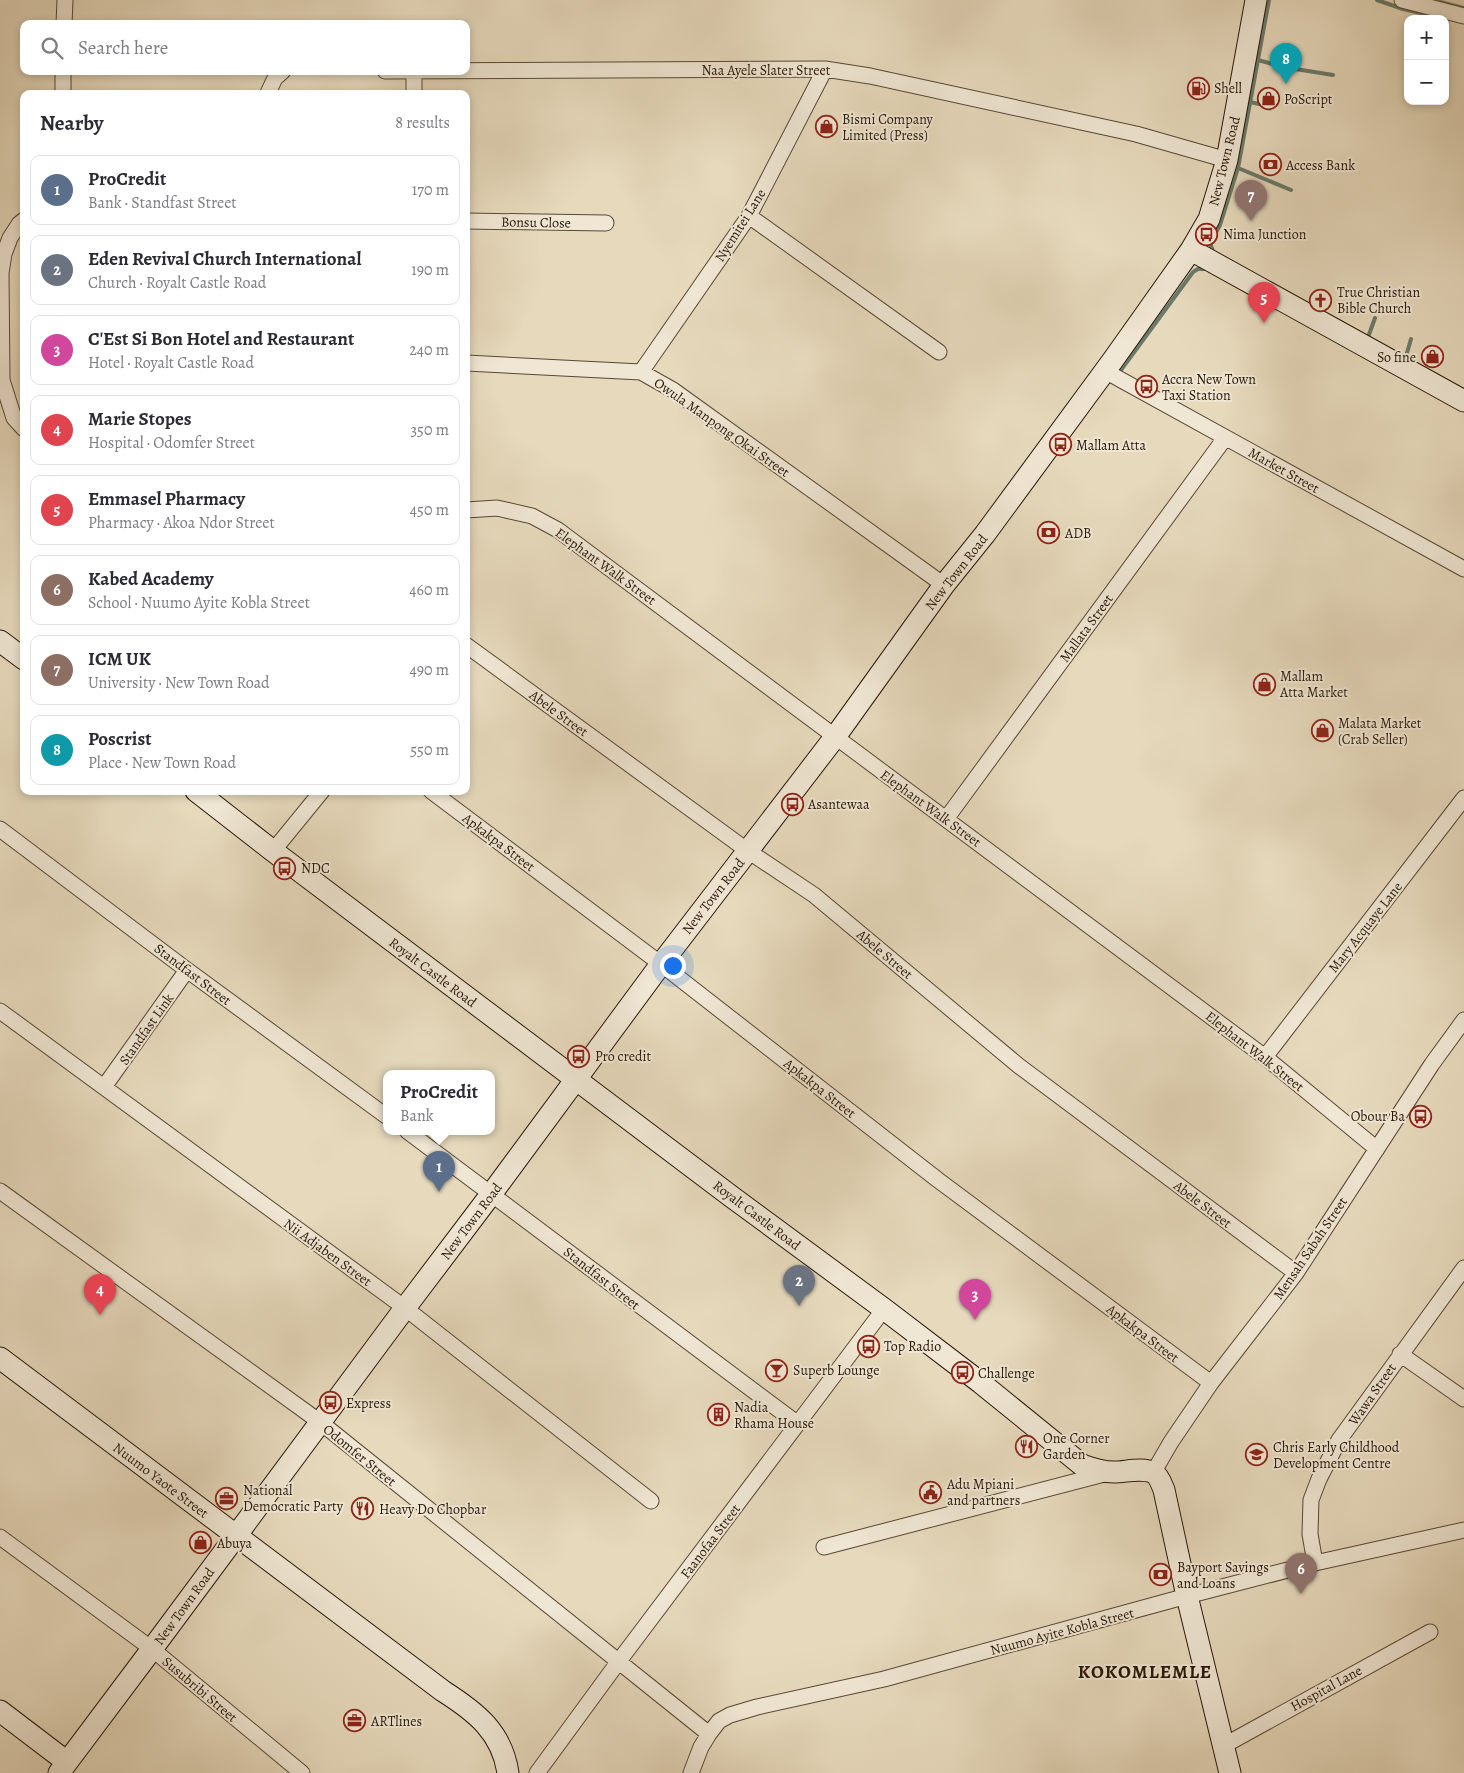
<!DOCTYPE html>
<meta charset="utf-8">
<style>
:root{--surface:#fff;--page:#f2f2f3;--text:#2b2b33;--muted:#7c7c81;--line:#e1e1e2;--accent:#ea580c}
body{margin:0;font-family:Alegreya,serif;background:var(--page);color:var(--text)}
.controls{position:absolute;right:15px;top:15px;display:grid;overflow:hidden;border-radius:10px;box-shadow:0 2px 8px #0003}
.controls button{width:45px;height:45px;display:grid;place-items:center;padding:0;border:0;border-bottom:1px solid var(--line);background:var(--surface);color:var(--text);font:25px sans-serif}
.you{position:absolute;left:672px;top:965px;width:18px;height:18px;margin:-12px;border:4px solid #fff;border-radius:50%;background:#1a73e8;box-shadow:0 0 0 8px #1a73e833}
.badge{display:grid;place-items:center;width:32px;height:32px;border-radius:50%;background:var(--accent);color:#fff;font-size:16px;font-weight:700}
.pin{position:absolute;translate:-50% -41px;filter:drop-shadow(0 1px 2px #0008)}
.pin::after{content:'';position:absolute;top:26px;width:18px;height:15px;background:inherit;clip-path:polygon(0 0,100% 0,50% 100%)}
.popup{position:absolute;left:383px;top:1070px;width:112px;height:65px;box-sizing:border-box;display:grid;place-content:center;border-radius:10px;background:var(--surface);filter:drop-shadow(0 1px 4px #0005);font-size:16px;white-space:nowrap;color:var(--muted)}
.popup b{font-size:19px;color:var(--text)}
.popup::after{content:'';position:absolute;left:50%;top:100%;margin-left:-10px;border:10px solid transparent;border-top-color:var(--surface)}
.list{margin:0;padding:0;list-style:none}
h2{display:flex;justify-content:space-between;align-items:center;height:65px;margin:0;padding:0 20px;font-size:21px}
h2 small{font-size:16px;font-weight:400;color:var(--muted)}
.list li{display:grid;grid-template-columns:32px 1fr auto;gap:15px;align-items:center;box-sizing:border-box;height:70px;margin:0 10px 10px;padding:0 10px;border:1px solid var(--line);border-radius:10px}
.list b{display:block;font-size:19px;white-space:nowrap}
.list p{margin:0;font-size:16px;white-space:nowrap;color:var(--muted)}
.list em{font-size:16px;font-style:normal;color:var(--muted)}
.icon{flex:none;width:28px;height:28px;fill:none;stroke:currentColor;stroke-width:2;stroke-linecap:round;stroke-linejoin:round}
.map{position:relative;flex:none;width:1464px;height:1773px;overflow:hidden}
.search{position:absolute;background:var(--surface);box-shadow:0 2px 8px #0003;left:20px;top:20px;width:450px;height:55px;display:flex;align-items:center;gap:12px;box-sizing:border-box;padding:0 18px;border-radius:10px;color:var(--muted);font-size:19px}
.panel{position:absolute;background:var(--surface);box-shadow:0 2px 8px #0003;left:20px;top:90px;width:450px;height:705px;border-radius:10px}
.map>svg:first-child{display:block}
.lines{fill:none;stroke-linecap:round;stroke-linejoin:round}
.stream{stroke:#6b7a6a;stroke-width:4}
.street-casing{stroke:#584835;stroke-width:17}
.secondary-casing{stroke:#281808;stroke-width:23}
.street{stroke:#efe6d3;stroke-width:15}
.secondary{stroke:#efe6d3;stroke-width:21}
.labels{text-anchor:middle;stroke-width:4;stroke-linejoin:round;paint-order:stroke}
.street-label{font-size:14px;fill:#281808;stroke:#efe6d3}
.poi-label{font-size:14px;fill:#281808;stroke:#efe6d3;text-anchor:start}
.district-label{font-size:19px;font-weight:bold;letter-spacing:1px;fill:#281808;stroke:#efe6d3}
</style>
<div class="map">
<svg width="1464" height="1773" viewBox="0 0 1464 1773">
<rect width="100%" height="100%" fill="#e6d9bc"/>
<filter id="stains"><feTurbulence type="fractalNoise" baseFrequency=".004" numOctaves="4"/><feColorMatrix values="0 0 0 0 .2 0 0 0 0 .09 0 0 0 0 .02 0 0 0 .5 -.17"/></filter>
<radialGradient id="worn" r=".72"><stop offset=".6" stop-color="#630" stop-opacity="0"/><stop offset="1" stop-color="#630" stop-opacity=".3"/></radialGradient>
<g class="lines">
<path class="stream" d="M 1377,0 L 1403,9 L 1430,15
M 1433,0 L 1464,8
M 1258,60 L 1283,67 L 1333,75
M 1250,102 L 1259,104
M 1238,168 L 1291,190
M 1214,254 L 1210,243 L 1220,225 L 1238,168 L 1269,0
M 1367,340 L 1375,318
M 1405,360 L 1411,339
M 1121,370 L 1193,272 L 1198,269 L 1206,269"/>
<defs>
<path id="street" d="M 1402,0 L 1464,16
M 64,24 L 65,0
M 385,71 L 825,69 L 870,76 L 1136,134 L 1227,160
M 63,94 L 63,71
M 270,94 L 268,93 L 275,78 L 283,71
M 414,94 L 414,72
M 749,216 L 939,352
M 24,220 L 19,224 L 10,238 L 4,254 L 1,273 L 2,380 L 14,418 L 24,429
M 466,221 L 606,223
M 466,363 L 641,372 L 673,390 L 944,585
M 1105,371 L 1464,569
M 641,372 L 749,216 L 825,69
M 466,510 L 497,508 L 532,516 L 558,530 L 1265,1057 L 1377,1149
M 466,645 L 748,851 L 814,895 L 1019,1066 L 1296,1273
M 431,791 L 661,964 L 938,1180 L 1211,1383
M 946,819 L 1225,438
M 0,829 L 187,970 L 386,1116
M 273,851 L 322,791
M 0,1011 L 405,1308 L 651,1501
M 1265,1057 L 1464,798
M 104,1087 L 187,970
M 407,1131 L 798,1424
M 0,1191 L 320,1422 L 709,1734
M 1400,1354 L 1464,1399
M 1153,1473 L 1171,1442 L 1211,1383 L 1296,1273 L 1432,1064 L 1464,1020
M 0,1537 L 152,1649 L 302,1773
M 824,1547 L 1108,1473
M 1315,1563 L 1310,1534 L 1311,1500 L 1319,1479 L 1339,1440 L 1464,1268
M 1223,1746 L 1430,1632
M 537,1773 L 619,1661 L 884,1309
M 691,1773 L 701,1747 L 709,1734 L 719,1721 L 730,1715 L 757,1707 L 884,1679 L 1187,1596 L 1315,1563 L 1464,1530"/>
<path id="secondary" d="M 1191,250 L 1464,401
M 0,641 L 24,659
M 196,791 L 273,851 L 732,1197 L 884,1309 L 981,1383 L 1082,1465 C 1093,1469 1103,1472 1114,1472 C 1126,1472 1143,1467 1154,1473 C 1159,1476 1162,1485 1164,1490 L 1187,1596 L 1230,1773
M 0,1358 L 443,1691 C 476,1712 502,1732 508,1773
M 0,1711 L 67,1762
M 59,1773 L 152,1649 L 405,1308 L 492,1193 L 661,964 L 835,737 L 944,585 L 985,534 L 1113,360 L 1191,250 L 1209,219 L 1227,160 L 1256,0"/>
</defs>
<use href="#street" class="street-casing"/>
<use href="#secondary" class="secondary-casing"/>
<use href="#street" class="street"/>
<use href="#secondary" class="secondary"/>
</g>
<defs>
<symbol id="fuel-ring" viewBox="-11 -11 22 22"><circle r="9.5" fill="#efe6d3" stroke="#8f2418" stroke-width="1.5"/><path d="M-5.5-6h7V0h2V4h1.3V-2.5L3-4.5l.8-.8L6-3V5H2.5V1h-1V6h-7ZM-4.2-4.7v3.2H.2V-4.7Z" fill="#8f2418"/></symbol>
<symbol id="shop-ring" viewBox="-11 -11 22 22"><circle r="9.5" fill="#efe6d3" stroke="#8f2418" stroke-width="1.5"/><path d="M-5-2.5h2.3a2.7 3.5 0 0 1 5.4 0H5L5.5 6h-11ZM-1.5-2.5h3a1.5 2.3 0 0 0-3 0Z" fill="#8f2418"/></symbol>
<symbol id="bank-ring" viewBox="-11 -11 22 22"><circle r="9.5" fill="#efe6d3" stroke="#8f2418" stroke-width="1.5"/><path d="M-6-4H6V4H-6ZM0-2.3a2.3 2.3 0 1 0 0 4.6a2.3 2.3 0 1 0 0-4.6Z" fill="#8f2418"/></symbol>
<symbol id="bus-ring" viewBox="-11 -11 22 22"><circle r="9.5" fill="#efe6d3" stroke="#8f2418" stroke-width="1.5"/><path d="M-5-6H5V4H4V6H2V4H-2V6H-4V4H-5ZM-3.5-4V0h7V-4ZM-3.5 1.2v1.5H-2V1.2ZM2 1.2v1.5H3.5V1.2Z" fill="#8f2418"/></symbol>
<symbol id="church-ring" viewBox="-11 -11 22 22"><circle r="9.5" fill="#efe6d3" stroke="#8f2418" stroke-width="1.5"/><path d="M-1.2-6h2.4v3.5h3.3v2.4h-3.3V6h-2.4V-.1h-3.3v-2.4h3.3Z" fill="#8f2418"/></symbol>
<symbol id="bar-ring" viewBox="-11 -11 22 22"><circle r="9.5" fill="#efe6d3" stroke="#8f2418" stroke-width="1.5"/><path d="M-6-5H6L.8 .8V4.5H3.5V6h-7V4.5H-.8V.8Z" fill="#8f2418"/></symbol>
<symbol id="building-ring" viewBox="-11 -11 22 22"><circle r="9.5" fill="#efe6d3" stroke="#8f2418" stroke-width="1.5"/><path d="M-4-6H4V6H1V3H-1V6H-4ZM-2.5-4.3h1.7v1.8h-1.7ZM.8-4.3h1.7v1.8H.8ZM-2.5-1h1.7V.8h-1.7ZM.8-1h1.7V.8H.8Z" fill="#8f2418"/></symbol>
<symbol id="restaurant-ring" viewBox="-11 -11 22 22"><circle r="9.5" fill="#efe6d3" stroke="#8f2418" stroke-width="1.5"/><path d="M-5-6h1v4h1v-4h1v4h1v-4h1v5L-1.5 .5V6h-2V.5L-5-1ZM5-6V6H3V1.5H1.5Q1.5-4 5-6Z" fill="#8f2418"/></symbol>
<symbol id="school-ring" viewBox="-11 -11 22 22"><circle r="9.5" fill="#efe6d3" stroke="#8f2418" stroke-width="1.5"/><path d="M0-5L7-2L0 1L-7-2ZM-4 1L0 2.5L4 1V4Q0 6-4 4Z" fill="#8f2418"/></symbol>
<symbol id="civic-ring" viewBox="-11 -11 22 22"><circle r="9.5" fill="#efe6d3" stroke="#8f2418" stroke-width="1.5"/><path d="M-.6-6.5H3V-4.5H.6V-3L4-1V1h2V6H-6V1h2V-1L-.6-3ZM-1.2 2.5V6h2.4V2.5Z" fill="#8f2418"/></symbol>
<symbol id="office-ring" viewBox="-11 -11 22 22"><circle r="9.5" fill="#efe6d3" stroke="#8f2418" stroke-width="1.5"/><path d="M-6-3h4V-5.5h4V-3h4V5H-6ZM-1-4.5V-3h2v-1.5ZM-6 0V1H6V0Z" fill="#8f2418"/></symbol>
</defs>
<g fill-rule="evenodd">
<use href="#fuel-ring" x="1186" y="76" width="25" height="25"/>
<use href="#shop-ring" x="1256" y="86" width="25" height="25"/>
<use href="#shop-ring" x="814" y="114" width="25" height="25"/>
<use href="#bank-ring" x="1258" y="152" width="25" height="25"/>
<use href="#bus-ring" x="1194" y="222" width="25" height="25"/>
<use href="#church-ring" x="1308" y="288" width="25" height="25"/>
<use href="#shop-ring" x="1420" y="344" width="25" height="25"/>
<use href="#bus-ring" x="1134" y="374" width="25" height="25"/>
<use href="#bus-ring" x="1048" y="432" width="25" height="25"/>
<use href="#bank-ring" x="1036" y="520" width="25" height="25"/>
<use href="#shop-ring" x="1252" y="672" width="25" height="25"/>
<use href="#shop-ring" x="1310" y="718" width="25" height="25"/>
<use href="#bus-ring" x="780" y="792" width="25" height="25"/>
<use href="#bus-ring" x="272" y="856" width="25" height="25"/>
<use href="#bus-ring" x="566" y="1044" width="25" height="25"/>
<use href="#bus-ring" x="1408" y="1104" width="25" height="25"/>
<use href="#bus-ring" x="856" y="1334" width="25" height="25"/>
<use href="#bar-ring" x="764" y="1358" width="25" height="25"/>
<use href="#bus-ring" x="950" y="1360" width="25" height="25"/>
<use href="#bus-ring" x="318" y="1390" width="25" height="25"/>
<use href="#building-ring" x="706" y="1402" width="25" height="25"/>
<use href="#restaurant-ring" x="1014" y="1434" width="25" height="25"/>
<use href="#school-ring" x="1244" y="1442" width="25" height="25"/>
<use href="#civic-ring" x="918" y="1480" width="25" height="25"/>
<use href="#office-ring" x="214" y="1486" width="25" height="25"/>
<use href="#restaurant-ring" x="350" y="1496" width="25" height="25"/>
<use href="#shop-ring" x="188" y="1530" width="25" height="25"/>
<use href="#bank-ring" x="1148" y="1562" width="25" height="25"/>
<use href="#office-ring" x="342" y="1708" width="25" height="25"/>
</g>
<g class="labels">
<g class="street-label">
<text x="766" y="75">Naa Ayele Slater Street</text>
<text transform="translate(1224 161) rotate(-76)" y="5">New Town Road</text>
<text transform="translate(536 222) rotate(1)" y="5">Bonsu Close</text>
<text transform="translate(740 225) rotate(-58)" y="5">Nyemitei Lane</text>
<text transform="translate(722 427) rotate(35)" y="5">Owula Manpong Okai Street</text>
<text transform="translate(1284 470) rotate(29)" y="5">Market Street</text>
<text transform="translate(606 566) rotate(36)" y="5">Elephant Walk Street</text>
<text transform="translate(956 572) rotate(-52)" y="5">New Town Road</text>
<text transform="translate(1086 628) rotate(-54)" y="5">Mallata Street</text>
<text transform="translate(559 713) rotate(36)" y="5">Abele Street</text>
<text transform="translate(931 808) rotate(36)" y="5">Elephant Walk Street</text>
<text transform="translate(499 842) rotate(37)" y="5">Apkakpa Street</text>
<text transform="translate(713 896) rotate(-52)" y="5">New Town Road</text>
<text transform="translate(1365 927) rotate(-52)" y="5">Mary Acquaye Lane</text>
<text transform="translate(885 954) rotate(40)" y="5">Abele Street</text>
<text transform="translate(433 972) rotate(37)" y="5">Royalt Castle Road</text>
<text transform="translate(193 974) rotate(37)" y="5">Standfast Street</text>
<text transform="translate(146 1029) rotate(-55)" y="5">Standfast Link</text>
<text transform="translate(1255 1051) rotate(38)" y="5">Elephant Walk Street</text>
<text transform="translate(820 1088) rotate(38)" y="5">Apkakpa Street</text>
<text transform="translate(1203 1204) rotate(37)" y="5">Abele Street</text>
<text transform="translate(757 1215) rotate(37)" y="5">Royalt Castle Road</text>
<text transform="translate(471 1221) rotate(-53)" y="5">New Town Road</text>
<text transform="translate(1310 1248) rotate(-56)" y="5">Mensah Sabah Street</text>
<text transform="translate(328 1252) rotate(36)" y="5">Nii Adjaben Street</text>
<text transform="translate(602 1278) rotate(38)" y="5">Standfast Street</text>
<text transform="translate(1143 1333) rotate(37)" y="5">Apkakpa Street</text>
<text transform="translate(1372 1394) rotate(-55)" y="5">Wawa Street</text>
<text transform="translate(360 1455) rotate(39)" y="5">Odomfer Street</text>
<text transform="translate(161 1480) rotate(37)" y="5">Nuumo Yaote Street</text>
<text transform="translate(710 1541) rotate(-53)" y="5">Faanofaa Street</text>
<text transform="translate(184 1606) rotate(-54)" y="5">New Town Road</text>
<text transform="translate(1062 1631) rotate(-15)" y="5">Nuumo Ayite Kobla Street</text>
<text transform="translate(1326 1688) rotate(-29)" y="5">Hospital Lane</text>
<text transform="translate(200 1689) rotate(40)" y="5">Susubribi Street</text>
</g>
<g class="poi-label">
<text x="1214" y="93">Shell</text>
<text x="1284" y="104">PoScript</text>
<text x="842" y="124">Bismi Company<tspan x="842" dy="16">Limited (Press)</tspan></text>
<text x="1286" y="170">Access Bank</text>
<text x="1223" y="239">Nima Junction</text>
<text x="1337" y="297">True Christian<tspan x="1337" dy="16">Bible Church</tspan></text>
<text x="1416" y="362" text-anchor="end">So fine</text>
<text x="1162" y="384">Accra New Town<tspan x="1162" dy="16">Taxi Station</tspan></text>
<text x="1076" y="450">Mallam Atta</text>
<text x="1065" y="538">ADB</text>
<text x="1280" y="681">Mallam<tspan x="1280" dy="16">Atta Market</tspan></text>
<text x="1338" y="728">Malata Market<tspan x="1338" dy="16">(Crab Seller)</tspan></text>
<text x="808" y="809">Asantewaa</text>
<text x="301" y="873">NDC</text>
<text x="595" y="1061">Pro credit</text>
<text x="1405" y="1121" text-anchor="end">Obour Ba</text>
<text x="884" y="1351">Top Radio</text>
<text x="793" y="1375">Superb Lounge</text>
<text x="978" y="1378">Challenge</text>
<text x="346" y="1408">Express</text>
<text x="734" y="1412">Nadia<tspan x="734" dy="16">Rhama House</tspan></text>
<text x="1043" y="1443">One Corner<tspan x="1043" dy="16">Garden</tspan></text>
<text x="1273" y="1452">Chris Early Childhood<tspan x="1273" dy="16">Development Centre</tspan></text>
<text x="947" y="1489">Adu Mpiani<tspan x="947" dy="16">and partners</tspan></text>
<text x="243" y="1495">National<tspan x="243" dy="16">Democratic Party</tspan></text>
<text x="379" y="1514">Heavy Do Chopbar</text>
<text x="217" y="1548">Abuya</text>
<text x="1177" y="1572">Bayport Savings<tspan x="1177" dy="16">and Loans</tspan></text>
<text x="371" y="1726">ARTlines</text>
</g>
<g class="district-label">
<text x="1145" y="1678">KOKOMLEMLE</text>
</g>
</g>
<rect width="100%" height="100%" filter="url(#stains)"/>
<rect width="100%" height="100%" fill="url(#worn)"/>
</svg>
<div class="controls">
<button>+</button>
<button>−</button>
</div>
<div class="you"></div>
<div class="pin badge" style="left:439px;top:1192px;background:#5c6f8a">1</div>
<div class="popup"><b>ProCredit</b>Bank</div>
<div class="pin badge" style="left:799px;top:1306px;background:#6b7280">2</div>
<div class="pin badge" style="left:975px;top:1320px;background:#d1479c">3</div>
<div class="pin badge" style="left:100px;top:1315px;background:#e0444e">4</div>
<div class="pin badge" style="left:1264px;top:323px;background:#e0444e">5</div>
<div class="pin badge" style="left:1301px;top:1594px;background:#8d6e63">6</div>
<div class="pin badge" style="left:1251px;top:221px;background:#8d6e63">7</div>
<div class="pin badge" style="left:1286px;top:84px;background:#0f9aa8">8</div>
<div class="search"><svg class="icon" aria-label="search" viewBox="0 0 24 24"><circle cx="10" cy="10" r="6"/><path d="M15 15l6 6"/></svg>Search here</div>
<section class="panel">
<h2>Nearby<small>8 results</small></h2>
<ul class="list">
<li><span class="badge" style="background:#5c6f8a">1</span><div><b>ProCredit</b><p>Bank · Standfast Street</p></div><em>170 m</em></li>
<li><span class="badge" style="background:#6b7280">2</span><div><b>Eden Revival Church International</b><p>Church · Royalt Castle Road</p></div><em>190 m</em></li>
<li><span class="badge" style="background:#d1479c">3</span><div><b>C'Est Si Bon Hotel and Restaurant</b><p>Hotel · Royalt Castle Road</p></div><em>240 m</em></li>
<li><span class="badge" style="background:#e0444e">4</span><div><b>Marie Stopes</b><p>Hospital · Odomfer Street</p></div><em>350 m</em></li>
<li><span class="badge" style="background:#e0444e">5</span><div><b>Emmasel Pharmacy</b><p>Pharmacy · Akoa Ndor Street</p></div><em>450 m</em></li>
<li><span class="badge" style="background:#8d6e63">6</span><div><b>Kabed Academy</b><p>School · Nuumo Ayite Kobla Street</p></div><em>460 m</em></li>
<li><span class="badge" style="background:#8d6e63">7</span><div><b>ICM UK</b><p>University · New Town Road</p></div><em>490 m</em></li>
<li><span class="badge" style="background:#0f9aa8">8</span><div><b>Poscrist</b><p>Place · New Town Road</p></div><em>550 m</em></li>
</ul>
</section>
</div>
